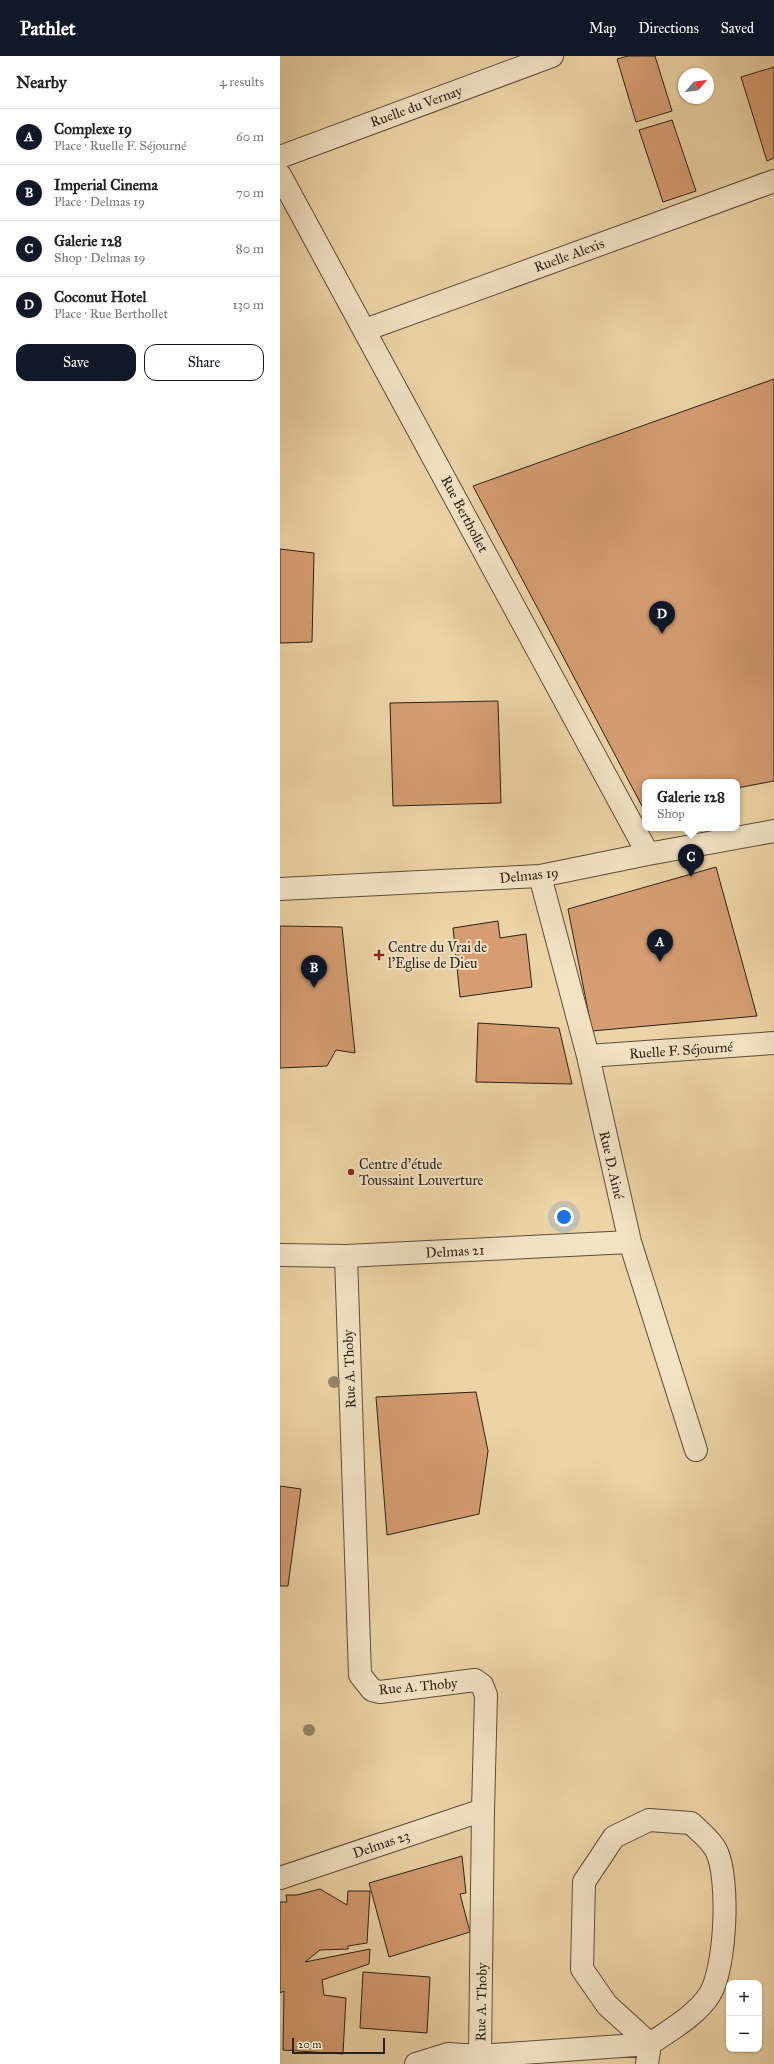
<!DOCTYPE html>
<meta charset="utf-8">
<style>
:root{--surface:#fff;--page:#f6f6f6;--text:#222;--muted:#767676;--line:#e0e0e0;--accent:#111827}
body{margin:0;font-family:"IM FELL Great Primer",serif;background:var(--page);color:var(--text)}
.controls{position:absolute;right:12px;bottom:12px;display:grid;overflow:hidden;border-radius:8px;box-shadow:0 1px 3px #0004}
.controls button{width:36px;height:36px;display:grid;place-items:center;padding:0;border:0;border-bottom:1px solid var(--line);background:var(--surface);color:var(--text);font:20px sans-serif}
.compass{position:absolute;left:398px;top:12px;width:36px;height:36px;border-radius:50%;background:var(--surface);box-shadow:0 1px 3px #0004;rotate:61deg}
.scale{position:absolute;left:12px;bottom:10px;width:93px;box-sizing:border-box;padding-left:4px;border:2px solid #2c2119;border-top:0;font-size:11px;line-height:14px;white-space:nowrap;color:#2c2119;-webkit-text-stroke:3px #f3e3c5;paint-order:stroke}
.you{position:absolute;left:284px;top:1161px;width:14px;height:14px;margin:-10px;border:3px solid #fff;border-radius:50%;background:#1a73e8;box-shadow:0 0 0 6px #1a73e833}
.badge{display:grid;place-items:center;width:26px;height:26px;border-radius:50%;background:var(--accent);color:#fff;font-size:13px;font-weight:700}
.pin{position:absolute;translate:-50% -33px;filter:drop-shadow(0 1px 2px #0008)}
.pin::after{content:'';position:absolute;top:21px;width:14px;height:12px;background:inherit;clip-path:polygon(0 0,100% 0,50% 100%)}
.popup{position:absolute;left:362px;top:723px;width:98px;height:52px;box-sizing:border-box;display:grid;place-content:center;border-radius:8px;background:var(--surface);filter:drop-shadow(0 1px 3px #0005);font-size:13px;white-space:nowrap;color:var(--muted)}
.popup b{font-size:15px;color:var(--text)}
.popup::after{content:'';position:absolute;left:50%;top:100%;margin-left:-8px;border:8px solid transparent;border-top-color:var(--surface)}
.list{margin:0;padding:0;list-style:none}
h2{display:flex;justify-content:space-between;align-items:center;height:52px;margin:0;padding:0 16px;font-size:17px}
h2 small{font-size:13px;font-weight:400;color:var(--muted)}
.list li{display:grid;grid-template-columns:26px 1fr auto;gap:12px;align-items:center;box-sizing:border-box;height:56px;padding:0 16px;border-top:1px solid var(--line)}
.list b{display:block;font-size:15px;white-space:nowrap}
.list p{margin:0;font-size:13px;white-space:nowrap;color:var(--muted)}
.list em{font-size:13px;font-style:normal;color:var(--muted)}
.actions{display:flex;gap:8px;padding:12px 16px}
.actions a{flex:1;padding:9px 0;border:1px solid var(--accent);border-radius:12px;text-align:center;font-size:14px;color:var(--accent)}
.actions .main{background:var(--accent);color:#fff}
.map{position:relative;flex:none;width:494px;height:2008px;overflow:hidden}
header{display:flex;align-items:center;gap:24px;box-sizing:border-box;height:56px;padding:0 20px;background:var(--accent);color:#fff}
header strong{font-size:19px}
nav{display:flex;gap:22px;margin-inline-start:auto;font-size:14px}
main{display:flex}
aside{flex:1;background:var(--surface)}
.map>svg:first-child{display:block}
.building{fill:#d69d72;stroke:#2c2119}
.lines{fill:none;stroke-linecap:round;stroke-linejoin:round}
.street-casing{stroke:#5c4e3c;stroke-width:24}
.street{stroke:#f3e3c5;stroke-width:22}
.tree{fill:#968768}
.poi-dot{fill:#8f2418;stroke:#f3e3c5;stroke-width:1.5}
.labels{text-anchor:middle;stroke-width:4;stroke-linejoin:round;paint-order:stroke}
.street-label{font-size:14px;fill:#2c2119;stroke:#f3e3c5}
.poi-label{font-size:14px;fill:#2c2119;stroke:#f3e3c5;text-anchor:start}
</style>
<header>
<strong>Pathlet</strong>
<nav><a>Map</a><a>Directions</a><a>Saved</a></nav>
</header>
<main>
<aside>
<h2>Nearby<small>4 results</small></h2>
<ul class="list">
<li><span class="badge">A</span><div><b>Complexe 19</b><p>Place · Ruelle F. Séjourné</p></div><em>60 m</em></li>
<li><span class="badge">B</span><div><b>Imperial Cinema</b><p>Place · Delmas 19</p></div><em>70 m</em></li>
<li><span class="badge">C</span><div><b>Galerie 128</b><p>Shop · Delmas 19</p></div><em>80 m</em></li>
<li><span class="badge">D</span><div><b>Coconut Hotel</b><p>Place · Rue Berthollet</p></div><em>130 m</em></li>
</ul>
<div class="actions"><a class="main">Save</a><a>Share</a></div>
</aside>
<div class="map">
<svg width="494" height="2008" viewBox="0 0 494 2008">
<rect width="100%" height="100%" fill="#edd4a6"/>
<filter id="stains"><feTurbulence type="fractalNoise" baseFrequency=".005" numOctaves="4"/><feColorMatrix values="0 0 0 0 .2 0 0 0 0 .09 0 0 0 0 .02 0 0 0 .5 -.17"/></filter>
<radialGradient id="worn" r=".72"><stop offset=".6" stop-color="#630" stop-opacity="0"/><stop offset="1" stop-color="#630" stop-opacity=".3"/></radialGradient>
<path class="building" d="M 348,0 L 375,0 L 392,55 L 356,66 L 337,3 Z
M 494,11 L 494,102 L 487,105 L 461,21 Z
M 392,64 L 416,135 L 383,146 L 359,74 Z
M 494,323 L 494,725 L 457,732 L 457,726 L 365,726 L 365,750 L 362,750 L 193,430 Z
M 0,493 L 34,497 L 32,586 L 0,587 Z
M 218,645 L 221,747 L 113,750 L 110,647 Z
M 436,811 L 477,960 L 312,975 L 288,853 Z
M 218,865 L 220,882 L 246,878 L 252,931 L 180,941 L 173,872 Z
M 0,870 L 62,871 L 75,997 L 56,994 L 47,1010 L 0,1012 Z
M 198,967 L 279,972 L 292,1028 L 196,1026 Z
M 196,1336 L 208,1395 L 199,1458 L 107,1479 L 96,1341 Z
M 0,1430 L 21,1433 L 8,1530 L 0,1530 Z
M 182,1800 L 186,1837 L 180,1838 L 190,1876 L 109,1901 L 89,1827 Z
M 40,1833 L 67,1849 L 68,1835 L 90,1835 L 87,1887 L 68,1890 L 68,1893 L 40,1894 L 25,1906 L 90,1893 L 89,1908 L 42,1924 L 44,1939 L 66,1942 L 63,1998 L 3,1994 L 4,1935 L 0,1937 L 0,1846 L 7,1846 L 6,1839 L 17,1839 Z
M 83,1916 L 150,1921 L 147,1977 L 80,1972 Z"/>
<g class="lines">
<defs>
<path id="street" d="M 0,101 L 272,0
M 0,119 L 368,798
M 85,274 L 494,125
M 260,820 L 308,1000 L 350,1186 L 416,1394
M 0,833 L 260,820 L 368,798 L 494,775
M 308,1000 L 494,987
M 0,1199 L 66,1200 L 350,1186
M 66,1200 L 80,1619 L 92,1634 L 100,1636 L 195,1624 L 202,1629 L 206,1639 L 203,1754 L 200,2000
M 0,1822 L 203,1754
M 136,2008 L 168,1998 L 200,2000 L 370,1988
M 367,2008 L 370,1988 C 390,1974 416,1960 430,1938 C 446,1911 450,1821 436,1794 C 431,1784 419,1775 411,1767 L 369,1764 L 334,1781 L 304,1826 L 302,1913 L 327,1949 L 370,1988"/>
</defs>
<use href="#street" class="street-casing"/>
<use href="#street" class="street"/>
</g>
<g class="tree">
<circle cx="54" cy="1326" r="6"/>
<circle cx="29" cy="1674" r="6"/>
</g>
<g class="poi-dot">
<path d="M97 893h4v4h4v4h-4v4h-4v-4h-4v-4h4z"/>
<circle cx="71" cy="1116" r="4"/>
</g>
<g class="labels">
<g class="street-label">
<text transform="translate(136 50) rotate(-20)" y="5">Ruelle du Vernay</text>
<text transform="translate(289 199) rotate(-20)" y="5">Ruelle Alexis</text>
<text transform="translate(185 458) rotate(62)" y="5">Rue Berthollet</text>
<text transform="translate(249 819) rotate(-6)" y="5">Delmas 19</text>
<text transform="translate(401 994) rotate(-4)" y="5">Ruelle F. Séjourné</text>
<text transform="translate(332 1109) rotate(77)" y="5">Rue D. Ainé</text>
<text transform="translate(175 1195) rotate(-3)" y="5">Delmas 21</text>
<text transform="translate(69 1313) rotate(-92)" y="5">Rue A. Thoby</text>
<text transform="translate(138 1630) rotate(-5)" y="5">Rue A. Thoby</text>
<text transform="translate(101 1788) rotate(-19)" y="5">Delmas 23</text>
<text transform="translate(201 1946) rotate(-89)" y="5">Rue A. Thoby</text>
</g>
<g class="poi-label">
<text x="108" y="896">Centre du Vrai de<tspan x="108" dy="16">l'Eglise de Dieu</tspan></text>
<text x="79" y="1113">Centre d'étude<tspan x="79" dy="16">Toussaint Louverture</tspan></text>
</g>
</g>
<rect width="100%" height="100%" filter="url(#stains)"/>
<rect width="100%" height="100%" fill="url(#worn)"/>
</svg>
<div class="controls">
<button>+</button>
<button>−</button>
</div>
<svg class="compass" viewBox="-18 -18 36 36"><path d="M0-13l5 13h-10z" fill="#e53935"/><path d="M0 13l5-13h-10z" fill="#767676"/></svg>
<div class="scale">20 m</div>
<div class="you"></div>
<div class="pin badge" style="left:380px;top:906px">A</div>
<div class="pin badge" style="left:34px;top:932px">B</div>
<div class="pin badge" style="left:411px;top:821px">C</div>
<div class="popup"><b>Galerie 128</b>Shop</div>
<div class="pin badge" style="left:382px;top:578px">D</div>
</div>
</main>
